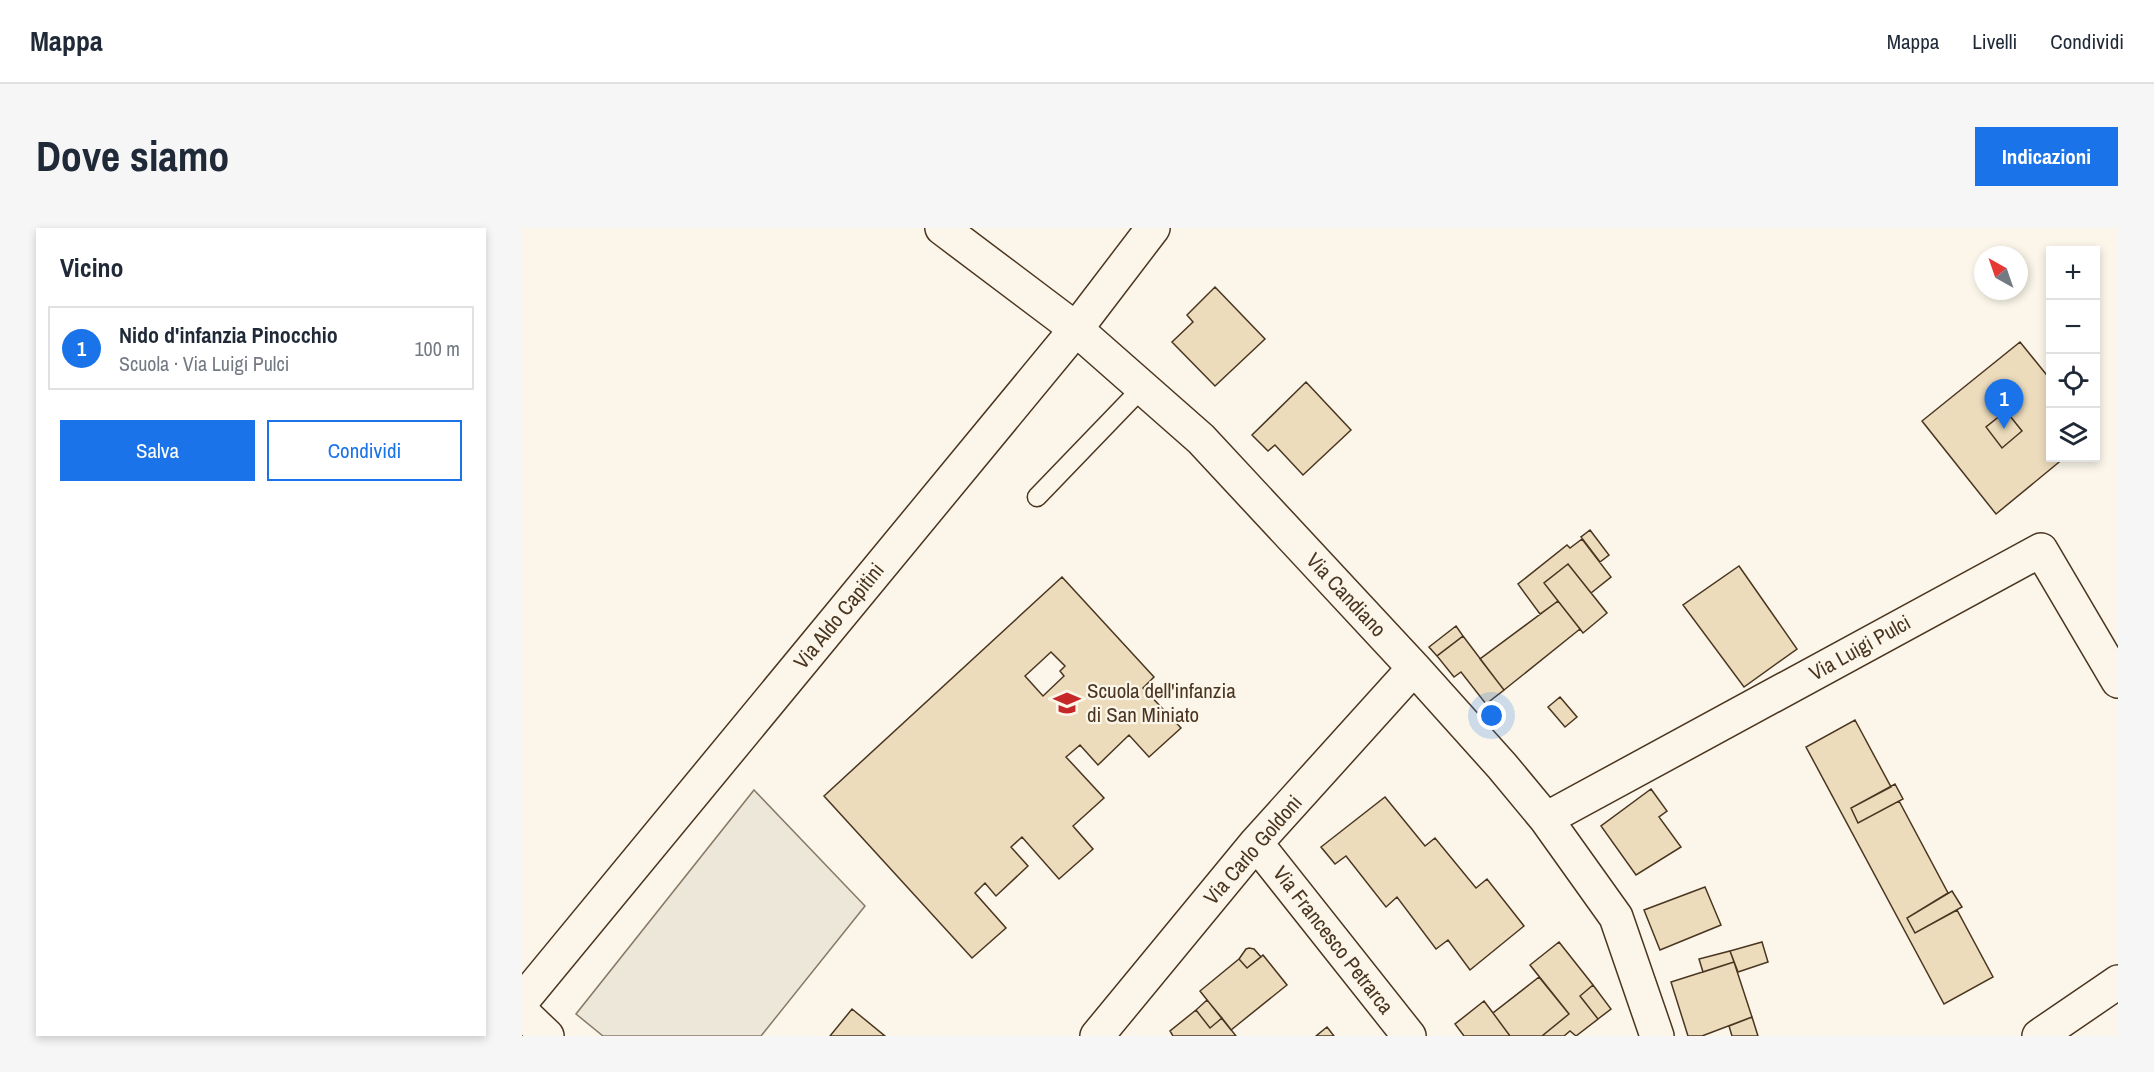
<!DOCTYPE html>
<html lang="it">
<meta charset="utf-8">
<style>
:root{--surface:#fff;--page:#f6f6f7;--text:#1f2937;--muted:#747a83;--line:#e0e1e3;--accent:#1a73e8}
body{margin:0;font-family:"Archivo Narrow",sans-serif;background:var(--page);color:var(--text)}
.controls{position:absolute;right:18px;top:18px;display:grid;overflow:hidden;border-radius:0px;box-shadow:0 3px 9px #0003}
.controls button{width:54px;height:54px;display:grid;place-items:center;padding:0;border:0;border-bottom:2px solid var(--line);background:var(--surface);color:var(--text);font:30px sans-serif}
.compass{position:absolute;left:1452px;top:18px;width:54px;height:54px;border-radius:50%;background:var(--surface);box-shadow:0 3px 9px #0003;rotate:320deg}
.you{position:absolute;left:970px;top:488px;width:21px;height:21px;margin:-15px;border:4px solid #fff;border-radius:50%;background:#1a73e8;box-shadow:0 0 0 9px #1a73e833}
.badge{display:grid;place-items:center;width:39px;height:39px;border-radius:50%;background:var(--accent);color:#fff;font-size:20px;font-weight:700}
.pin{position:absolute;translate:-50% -50px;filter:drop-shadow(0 2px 3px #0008)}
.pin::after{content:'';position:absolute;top:32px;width:21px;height:18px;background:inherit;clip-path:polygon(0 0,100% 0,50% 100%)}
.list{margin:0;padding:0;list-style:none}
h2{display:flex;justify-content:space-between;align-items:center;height:78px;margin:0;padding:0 24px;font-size:26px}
h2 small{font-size:20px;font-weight:400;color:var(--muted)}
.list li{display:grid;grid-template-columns:39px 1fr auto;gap:18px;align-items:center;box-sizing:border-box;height:84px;margin:0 12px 12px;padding:0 12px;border:2px solid var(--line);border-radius:0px}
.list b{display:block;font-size:22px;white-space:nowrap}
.list p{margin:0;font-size:20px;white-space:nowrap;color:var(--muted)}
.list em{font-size:20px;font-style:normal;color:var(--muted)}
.actions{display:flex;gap:12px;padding:18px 24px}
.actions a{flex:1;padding:14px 0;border:2px solid var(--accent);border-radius:0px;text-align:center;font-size:21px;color:var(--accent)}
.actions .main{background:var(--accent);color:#fff}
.icon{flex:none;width:33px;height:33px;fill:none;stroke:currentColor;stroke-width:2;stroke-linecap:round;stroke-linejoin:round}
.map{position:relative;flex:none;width:1596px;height:808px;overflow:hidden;border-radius:0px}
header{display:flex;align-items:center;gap:36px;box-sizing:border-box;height:84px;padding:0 30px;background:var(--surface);border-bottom:2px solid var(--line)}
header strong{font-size:28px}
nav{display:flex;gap:33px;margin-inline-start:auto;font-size:21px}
.intro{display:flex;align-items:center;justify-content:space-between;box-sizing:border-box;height:144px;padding:0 36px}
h1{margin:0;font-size:42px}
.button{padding:15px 27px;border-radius:0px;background:var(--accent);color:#fff;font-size:21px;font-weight:700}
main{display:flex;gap:36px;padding:0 36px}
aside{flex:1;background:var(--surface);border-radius:0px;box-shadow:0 3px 9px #0003}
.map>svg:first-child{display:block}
.parking{fill:#ede7d9;stroke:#887966;stroke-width:1.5}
.building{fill:#ecdcbc;stroke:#4a3520;stroke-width:1.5;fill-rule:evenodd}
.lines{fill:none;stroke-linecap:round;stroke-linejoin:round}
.lane-casing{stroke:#4a3520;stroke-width:21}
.street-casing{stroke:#4a3520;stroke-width:36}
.secondary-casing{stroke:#4a3520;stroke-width:36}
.lane{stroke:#fbf6e9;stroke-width:18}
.street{stroke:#fbf6e9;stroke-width:33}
.secondary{stroke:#fbf6e9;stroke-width:33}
.labels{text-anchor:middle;stroke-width:4.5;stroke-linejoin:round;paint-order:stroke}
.street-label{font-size:21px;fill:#4a3520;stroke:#fbf6e9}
.poi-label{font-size:21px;fill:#4a3520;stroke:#fbf6e9;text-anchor:start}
</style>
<header>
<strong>Mappa</strong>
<nav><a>Mappa</a><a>Livelli</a><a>Condividi</a></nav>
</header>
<div class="intro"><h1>Dove siamo</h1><a class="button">Indicazioni</a></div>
<main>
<aside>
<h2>Vicino<small></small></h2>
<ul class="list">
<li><span class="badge">1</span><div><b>Nido d'infanzia Pinocchio</b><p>Scuola · Via Luigi Pulci</p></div><em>100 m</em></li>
</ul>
<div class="actions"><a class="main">Salva</a><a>Condividi</a></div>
</aside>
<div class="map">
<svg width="1596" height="808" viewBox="0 0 1596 808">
<rect width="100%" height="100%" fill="#fbf6e9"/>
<path class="parking" d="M 232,562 L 343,678 L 239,808 L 81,808 L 54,786 Z"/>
<path class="building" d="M 693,59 L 743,111 L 693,158 L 650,114 L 671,94 L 665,87 Z
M 1498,114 L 1528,151 L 1528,230 L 1542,230 L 1474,286 L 1400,193 ZM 1484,183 L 1500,203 L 1480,220 L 1464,199 Z
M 784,154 L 829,202 L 781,247 L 753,217 L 746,223 L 730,207 Z
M 1484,183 L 1500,203 L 1480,220 L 1464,199 Z
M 1068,302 L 1087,327 L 1078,334 L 1059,309 Z
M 1060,311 L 1089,349 L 1069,365 L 1046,336 L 1022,355 L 1036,373 L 1018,386 L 996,356 L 1045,317 L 1048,320 Z
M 1046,336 L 1085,385 L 1061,405 L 1022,355 Z
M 1217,338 L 1275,421 L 1222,459 L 1161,377 Z
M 540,349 L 632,449 L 621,460 L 659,500 L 627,529 L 607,507 L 576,537 L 558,517 L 544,529 L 582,570 L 551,598 L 571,621 L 537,651 L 500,609 L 489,619 L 506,638 L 474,668 L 463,655 L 453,665 L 484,700 L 450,730 L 302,568 ZM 529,424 L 543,438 L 538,443 L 542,448 L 521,468 L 503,448 Z
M 1036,373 L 1058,401 L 982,462 L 958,431 Z
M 934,398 L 941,408 L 915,428 L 907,419 Z
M 941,408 L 982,462 L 964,476 L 939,444 L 932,449 L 915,428 Z
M 1038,469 L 1055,489 L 1043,499 L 1026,479 Z
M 1333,492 L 1369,559 L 1329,580 L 1336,595 L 1377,573 L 1426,665 L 1385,690 L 1393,705 L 1435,682 L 1471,749 L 1422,776 L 1284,519 Z
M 1373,556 L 1381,571 L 1336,595 L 1329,580 Z
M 1129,561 L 1145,583 L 1137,589 L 1159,619 L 1114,647 L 1079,598 Z
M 863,569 L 903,618 L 913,610 L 954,660 L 965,651 L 1002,698 L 948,742 L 926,712 L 914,721 L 875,669 L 864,679 L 824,628 L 813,636 L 799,619 Z
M 1183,659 L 1199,697 L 1138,722 L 1122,682 Z
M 1430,663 L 1440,679 L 1393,705 L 1385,690 Z
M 1037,714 L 1071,757 L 1058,768 L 1076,791 L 1054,808 L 1048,803 L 1042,808 L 1020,808 L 1047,786 L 1008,737 Z
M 1240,714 L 1246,734 L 1216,744 L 1208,723 Z
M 727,720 L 732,721 L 739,729 L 725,740 L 717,731 L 724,721 Z
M 1208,723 L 1212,734 L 1181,744 L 1177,731 Z
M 741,727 L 765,757 L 709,802 L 678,763 L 717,731 L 725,740 Z
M 1212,734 L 1230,789 L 1180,808 L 1166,808 L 1149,754 Z
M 1017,749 L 1047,786 L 1020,808 L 988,808 L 971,785 Z
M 1071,757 L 1089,781 L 1076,791 L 1058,768 Z
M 685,772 L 700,790 L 688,800 L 674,782 Z
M 962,773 L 971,785 L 988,808 L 942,808 L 933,796 Z
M 330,781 L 363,808 L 308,808 Z
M 674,782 L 688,800 L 700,790 L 714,808 L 651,808 L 648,803 Z
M 1230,789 L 1236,808 L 1210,808 L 1207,798 Z
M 805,799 L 812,808 L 794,808 Z"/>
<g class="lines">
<defs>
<path id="lane" d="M 515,269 L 620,160"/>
<path id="street" d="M 420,0 L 554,101 L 679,211 L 892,440 L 980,538 L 1024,591 L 1094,689 L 1135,808
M 1024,591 L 1519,322 L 1596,453
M 734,615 L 887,808
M 0,784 L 25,808
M 575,808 L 734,615 L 892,440
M 1517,808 L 1596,754"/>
<path id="secondary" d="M 0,773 L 554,101 L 631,0"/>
</defs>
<use href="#lane" class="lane-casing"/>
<use href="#street" class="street-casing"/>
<use href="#secondary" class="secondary-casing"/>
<use href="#lane" class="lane"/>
<use href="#street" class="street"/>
<use href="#secondary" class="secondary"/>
</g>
<defs>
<symbol id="school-bare" viewBox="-9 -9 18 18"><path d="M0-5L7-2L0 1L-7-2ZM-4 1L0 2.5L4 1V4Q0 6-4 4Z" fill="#c62828" stroke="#fbf6e9" stroke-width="2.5" paint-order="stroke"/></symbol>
</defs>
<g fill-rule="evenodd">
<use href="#school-bare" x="526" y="456" width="38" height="38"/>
</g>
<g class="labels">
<g class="street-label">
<text transform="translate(824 367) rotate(47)" y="7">Via Candiano</text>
<text transform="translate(317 388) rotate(-51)" y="7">Via Aldo Capitini</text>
<text transform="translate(1338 420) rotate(-29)" y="7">Via Luigi Pulci</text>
<text transform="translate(731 622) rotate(-49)" y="7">Via Carlo Goldoni</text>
<text transform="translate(811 712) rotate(52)" y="7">Via Francesco Petrarca</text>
</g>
<g class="poi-label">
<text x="565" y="470">Scuola dell'infanzia<tspan x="565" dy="24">di San Miniato</tspan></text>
</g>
</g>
</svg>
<div class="controls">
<button>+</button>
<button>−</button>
<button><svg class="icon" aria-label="locate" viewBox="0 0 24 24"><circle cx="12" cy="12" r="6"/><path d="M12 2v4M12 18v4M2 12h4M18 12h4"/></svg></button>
<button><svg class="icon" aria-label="layers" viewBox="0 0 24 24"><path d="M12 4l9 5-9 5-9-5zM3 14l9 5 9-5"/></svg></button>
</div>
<svg class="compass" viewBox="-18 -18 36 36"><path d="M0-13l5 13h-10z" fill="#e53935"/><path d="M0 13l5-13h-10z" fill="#747a83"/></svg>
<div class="you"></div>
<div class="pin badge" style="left:1482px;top:201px">1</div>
</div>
</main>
